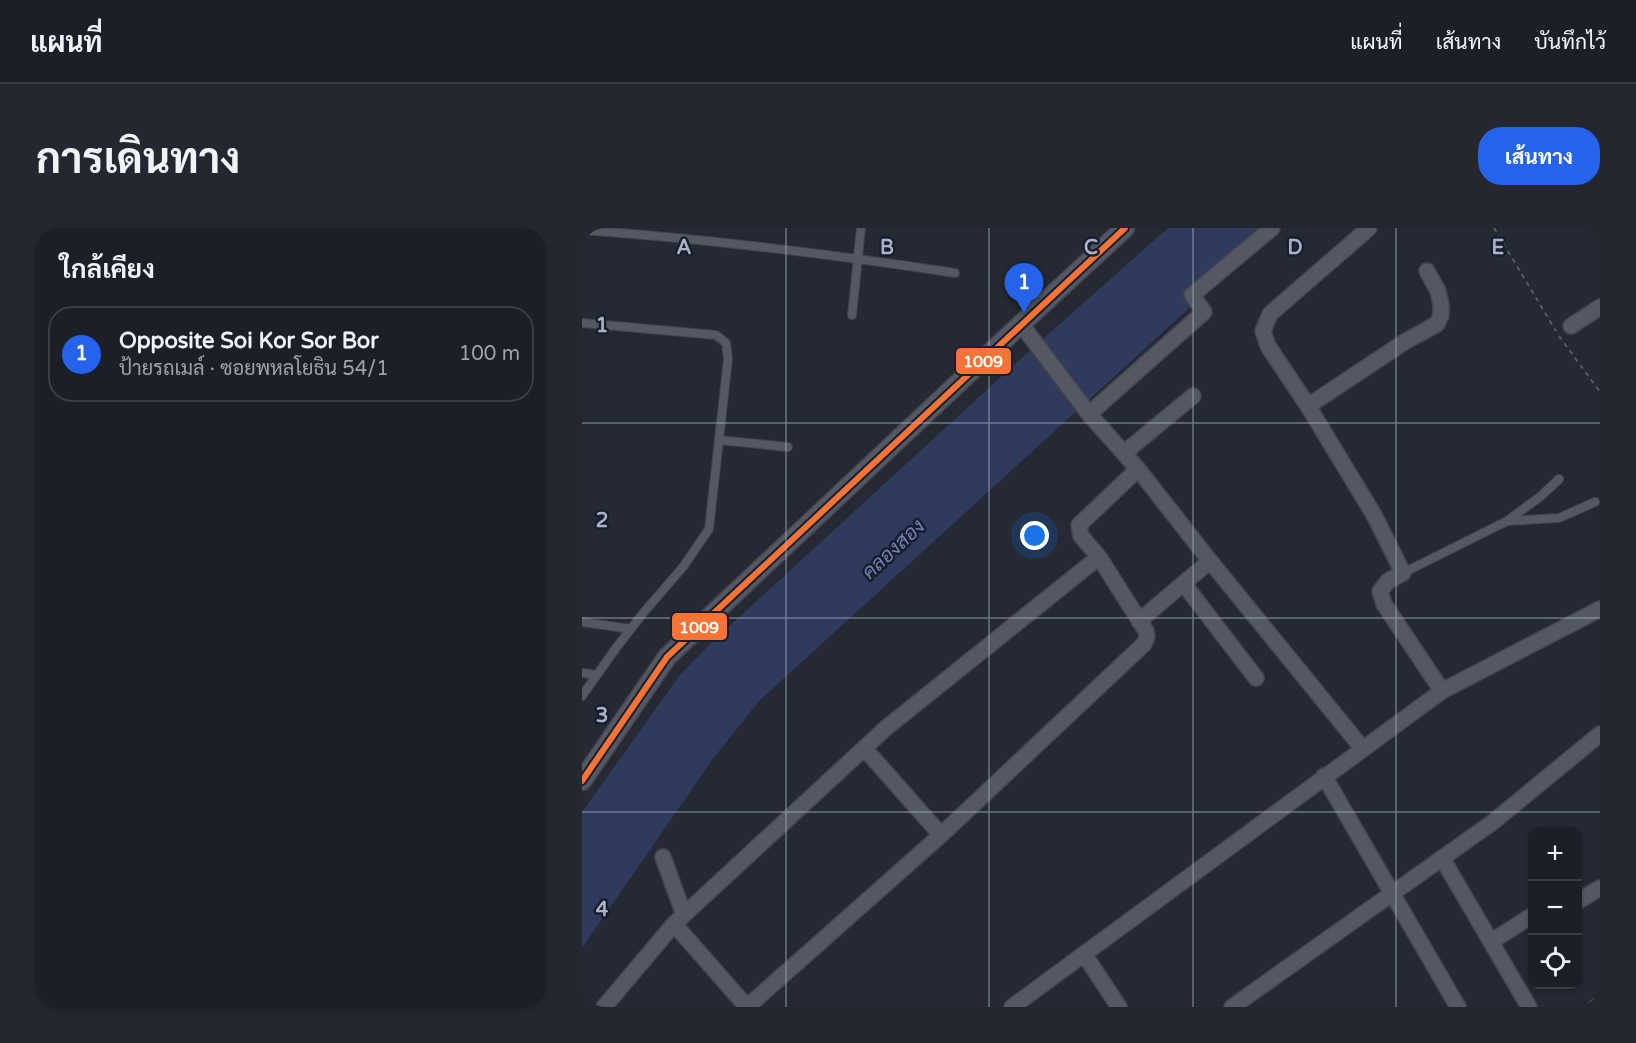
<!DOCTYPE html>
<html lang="th">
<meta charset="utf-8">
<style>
:root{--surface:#1b1f27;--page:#24272f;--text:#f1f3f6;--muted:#a0a2a7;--line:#393d44;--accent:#2563eb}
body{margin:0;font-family:"Varela Round",Sarabun,sans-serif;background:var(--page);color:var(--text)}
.controls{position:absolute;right:18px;bottom:18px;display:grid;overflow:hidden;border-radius:12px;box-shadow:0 2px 4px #0004}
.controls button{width:54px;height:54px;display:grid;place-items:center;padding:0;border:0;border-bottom:2px solid var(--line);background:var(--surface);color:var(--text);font:30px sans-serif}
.you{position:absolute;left:453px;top:308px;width:21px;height:21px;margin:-15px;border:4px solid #fff;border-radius:50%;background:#1a73e8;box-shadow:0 0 0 9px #1a73e833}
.badge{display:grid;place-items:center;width:39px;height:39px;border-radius:50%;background:var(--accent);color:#fff;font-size:20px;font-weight:700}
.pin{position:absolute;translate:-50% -50px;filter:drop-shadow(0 2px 3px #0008)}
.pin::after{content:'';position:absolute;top:32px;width:21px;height:18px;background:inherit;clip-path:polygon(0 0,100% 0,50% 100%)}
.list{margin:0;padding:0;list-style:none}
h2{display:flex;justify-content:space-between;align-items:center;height:78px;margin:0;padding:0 24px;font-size:26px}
h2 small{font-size:20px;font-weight:400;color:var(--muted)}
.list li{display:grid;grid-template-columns:39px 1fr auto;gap:18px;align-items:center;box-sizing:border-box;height:96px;margin:0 12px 12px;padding:0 12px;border:2px solid var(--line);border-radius:24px}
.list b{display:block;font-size:22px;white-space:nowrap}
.list p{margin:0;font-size:20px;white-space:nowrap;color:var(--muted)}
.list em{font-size:20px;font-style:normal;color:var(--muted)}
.icon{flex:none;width:33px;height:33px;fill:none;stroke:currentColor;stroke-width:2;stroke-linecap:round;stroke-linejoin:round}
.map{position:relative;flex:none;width:1018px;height:779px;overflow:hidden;border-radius:24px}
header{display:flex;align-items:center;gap:36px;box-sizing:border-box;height:84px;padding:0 30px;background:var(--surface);border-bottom:2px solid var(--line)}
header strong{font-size:28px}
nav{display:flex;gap:33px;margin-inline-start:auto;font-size:21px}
.intro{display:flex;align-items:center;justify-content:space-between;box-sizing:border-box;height:144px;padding:0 36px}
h1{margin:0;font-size:42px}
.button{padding:15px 27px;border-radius:24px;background:var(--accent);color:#fff;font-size:21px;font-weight:700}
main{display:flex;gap:36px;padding:0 36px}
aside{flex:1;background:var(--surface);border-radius:24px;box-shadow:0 2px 4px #0004}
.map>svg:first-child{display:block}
.water{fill:#2e3b5d}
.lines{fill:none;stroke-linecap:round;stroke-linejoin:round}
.service-casing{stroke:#41444d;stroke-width:10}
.minor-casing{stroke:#41444d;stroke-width:18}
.tertiary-casing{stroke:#41444d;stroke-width:21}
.path{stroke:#565b64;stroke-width:2;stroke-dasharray:4.5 4.5;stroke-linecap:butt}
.service{stroke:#545862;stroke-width:8}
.minor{stroke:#545862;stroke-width:15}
.tertiary{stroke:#545862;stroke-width:18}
.bus-1-casing{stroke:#181e2e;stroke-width:10}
.bus-1{stroke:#f57335;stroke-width:6}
.grid{fill:none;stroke:#acb3c7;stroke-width:1.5;stroke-opacity:0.55}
.labels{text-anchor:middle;stroke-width:5;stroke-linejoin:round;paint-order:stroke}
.water-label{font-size:20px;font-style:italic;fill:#7285b2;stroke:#181e2e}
.grid-label{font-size:20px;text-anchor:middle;font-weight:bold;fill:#acb3c7;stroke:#181e2e;stroke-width:5;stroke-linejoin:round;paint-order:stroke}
.line-badge{stroke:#181e2e;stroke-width:2}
.badge-label{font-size:16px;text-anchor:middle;font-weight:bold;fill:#fff}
</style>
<header>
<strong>แผนที่</strong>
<nav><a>แผนที่</a><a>เส้นทาง</a><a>บันทึกไว้</a></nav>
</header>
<div class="intro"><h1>การเดินทาง</h1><a class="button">เส้นทาง</a></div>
<main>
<aside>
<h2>ใกล้เคียง<small></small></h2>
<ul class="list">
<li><span class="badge">1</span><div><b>Opposite Soi Kor Sor Bor</b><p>ป้ายรถเมล์ · ซอยพหลโยธิน 54/1</p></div><em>100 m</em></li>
</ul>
</aside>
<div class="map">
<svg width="1018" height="779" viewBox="0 0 1018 779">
<rect width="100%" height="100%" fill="#242934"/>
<path class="water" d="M 586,0 L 695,0 L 177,473 L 130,532 L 0,720 L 0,584 L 97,448 L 130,414 L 433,136 Z"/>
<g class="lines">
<defs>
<path id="service" d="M 0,2 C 125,11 249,26 373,45
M 270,87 L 279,0
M 0,95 L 134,107 L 144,115 L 146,131 L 127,301 L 101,339 L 62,384 L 34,420 L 0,468
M 137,212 L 206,219
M 926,293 L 977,290 L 1013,274
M 821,345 L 925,293 L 959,268 L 977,251
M 0,394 L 49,401
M 0,445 L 15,447"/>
<path id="minor" d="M 787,0 L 688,86 L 681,103 L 686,118 L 726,178 L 792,287 L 821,345 L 806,353 L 798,363 L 802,376 L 860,463
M 439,96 L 507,186 L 556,241 L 628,333 L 781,521
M 989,98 L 1018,79
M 726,178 L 824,113 L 855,96 L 859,87 L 859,77 L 856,63 L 845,43
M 507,186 L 622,84 L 610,67 L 690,0
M 542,225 L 611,168
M 602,356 L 674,450
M 557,393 L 628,333
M 282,520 L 359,607
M 742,548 L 876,779
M 81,629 L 102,687
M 860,630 L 947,779
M 996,673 L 1018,660
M 92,696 L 165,779
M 910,713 L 951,687
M 502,726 L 537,779
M 22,779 L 92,696 L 304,500 L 517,329
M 165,779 L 359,607 L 562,416 L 565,409 L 564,403 L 517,329 L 499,308 L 497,297 L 556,241
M 430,779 L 860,463 L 1018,381
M 650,779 L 911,594 L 1018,506
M 1014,779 L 1018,777"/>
<path id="tertiary" d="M 0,553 L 85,429 L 439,96 L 543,0"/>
</defs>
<use href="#service" class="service-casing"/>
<use href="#minor" class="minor-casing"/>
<use href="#tertiary" class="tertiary-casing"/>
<path class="path" d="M 912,0 L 974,103
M 977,108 L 1018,164"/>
<use href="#service" class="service"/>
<use href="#minor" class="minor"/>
<use href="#tertiary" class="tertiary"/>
<defs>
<path id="bus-1" d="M 0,553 L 85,429 L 543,0"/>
</defs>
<use href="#bus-1" class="bus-1-casing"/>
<use href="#bus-1" class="bus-1"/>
</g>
<path class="grid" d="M 204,0 L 204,779M 407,0 L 407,779M 611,0 L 611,779M 814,0 L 814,779M 0,195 L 1018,195M 0,390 L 1018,390M 0,584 L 1018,584"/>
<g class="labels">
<g class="water-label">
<text transform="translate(311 321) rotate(-43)" y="7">คลองสอง</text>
</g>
</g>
<g class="grid-label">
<text x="102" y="26">A</text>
<text x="305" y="26">B</text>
<text x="509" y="26">C</text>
<text x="713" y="26">D</text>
<text x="916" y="26">E</text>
<text x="20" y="104">1</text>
<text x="20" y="299">2</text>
<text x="20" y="494">3</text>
<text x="20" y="688">4</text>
</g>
<g class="line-badge">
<rect x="373" y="119" width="57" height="28" rx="6" fill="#f57335"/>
<rect x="89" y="384" width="57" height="29" rx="6" fill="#f57335"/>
</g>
<g class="badge-label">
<text x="401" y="139">1009</text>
<text x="117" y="405">1009</text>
</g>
</svg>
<div class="controls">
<button>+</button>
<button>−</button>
<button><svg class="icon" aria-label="locate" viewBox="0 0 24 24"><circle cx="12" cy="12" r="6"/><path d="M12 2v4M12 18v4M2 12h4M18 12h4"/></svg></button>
</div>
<div class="you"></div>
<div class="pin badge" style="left:442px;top:85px">1</div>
</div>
</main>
